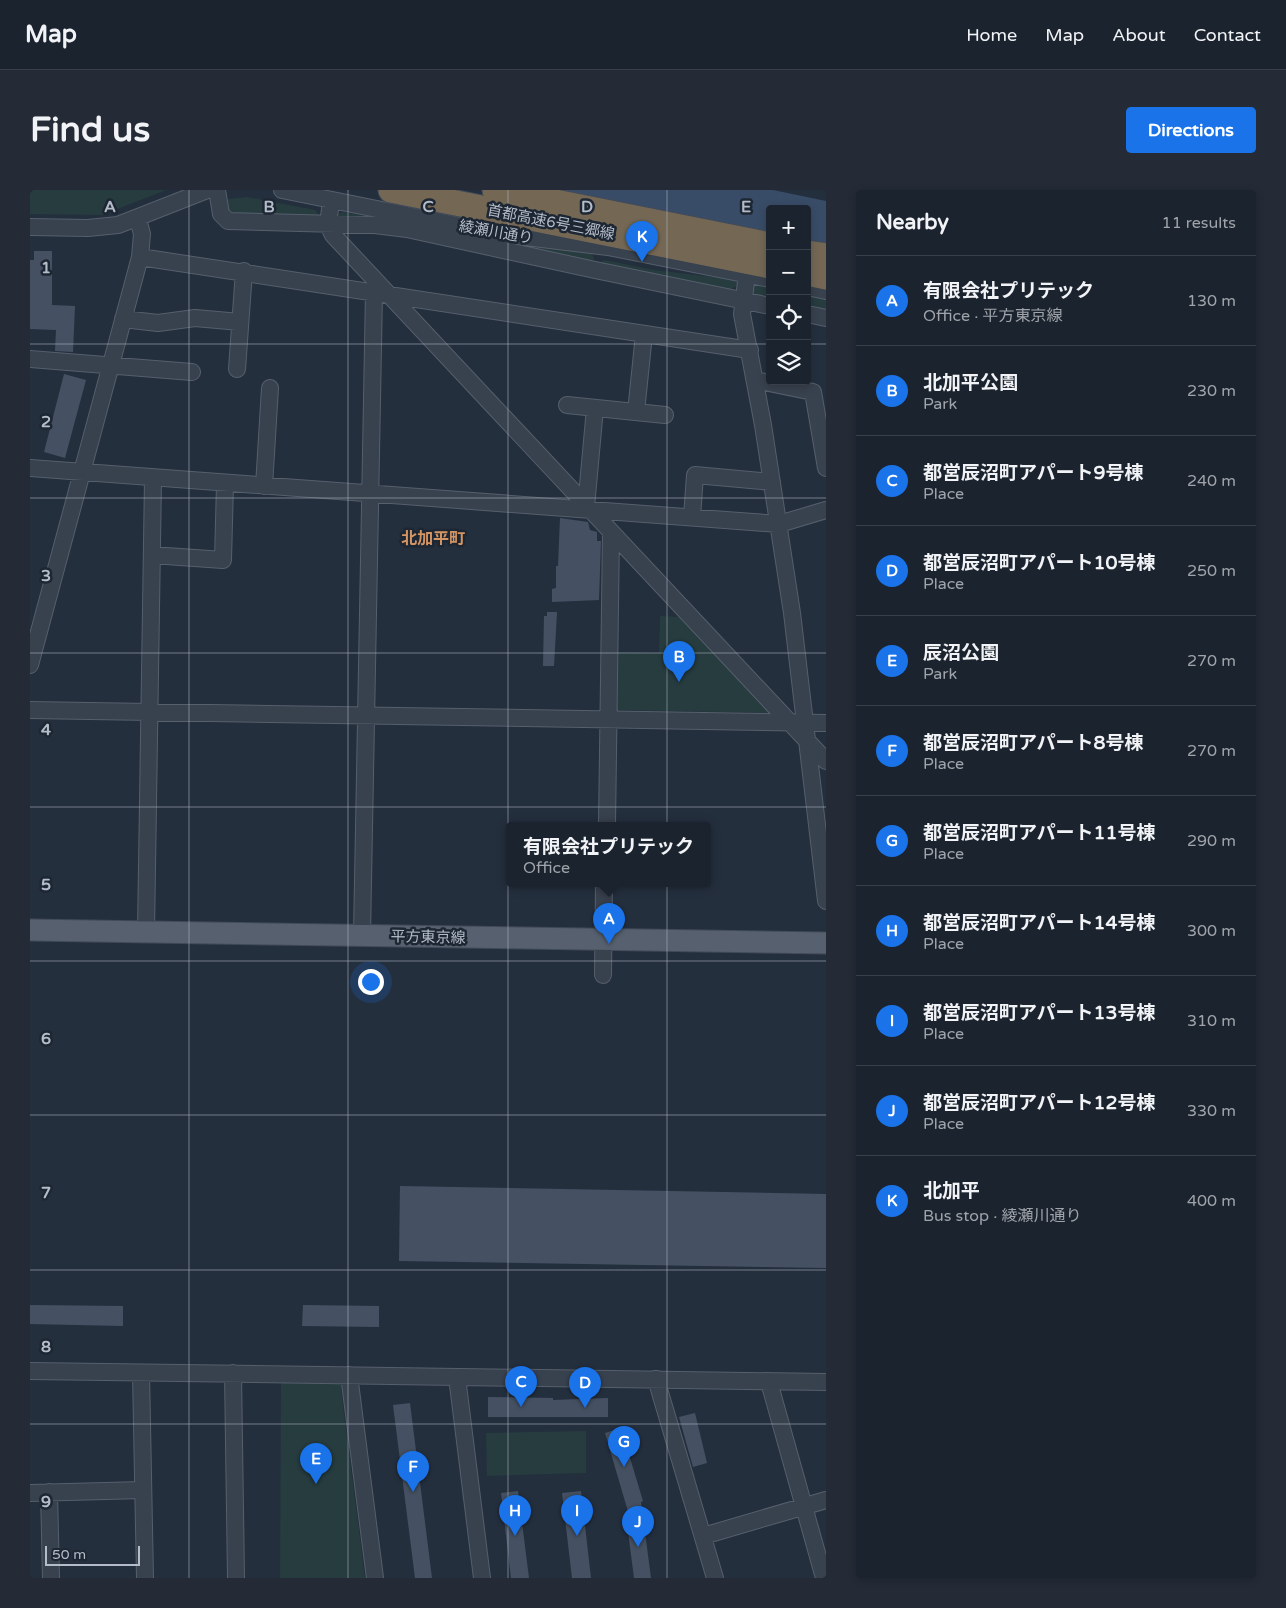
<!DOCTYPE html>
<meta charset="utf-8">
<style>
:root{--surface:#1b232e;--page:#242b36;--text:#f1f3f6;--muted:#a0a4aa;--line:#39404a;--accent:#1a73e8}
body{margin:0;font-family:"Varela Round","Noto Sans JP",sans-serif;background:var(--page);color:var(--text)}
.controls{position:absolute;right:15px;top:15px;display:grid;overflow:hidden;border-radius:5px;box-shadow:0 2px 8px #0003}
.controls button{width:45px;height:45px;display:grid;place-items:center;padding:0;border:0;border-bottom:1px solid var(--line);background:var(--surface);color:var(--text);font:25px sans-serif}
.scale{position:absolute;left:15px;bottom:12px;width:95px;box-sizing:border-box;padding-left:5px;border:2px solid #b4bcc9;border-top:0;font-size:14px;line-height:18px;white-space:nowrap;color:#b4bcc9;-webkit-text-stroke:4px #1d2633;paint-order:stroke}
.you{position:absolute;left:340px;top:791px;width:18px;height:18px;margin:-12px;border:4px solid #fff;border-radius:50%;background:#1a73e8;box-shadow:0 0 0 8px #1a73e833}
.badge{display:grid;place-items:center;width:32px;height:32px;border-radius:50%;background:var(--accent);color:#fff;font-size:16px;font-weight:700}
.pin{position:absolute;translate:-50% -41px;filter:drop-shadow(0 1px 2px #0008)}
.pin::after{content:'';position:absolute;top:26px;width:18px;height:15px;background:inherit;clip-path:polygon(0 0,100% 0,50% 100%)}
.popup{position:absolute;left:476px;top:632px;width:205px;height:65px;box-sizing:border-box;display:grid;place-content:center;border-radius:5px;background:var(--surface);filter:drop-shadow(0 1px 4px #0005);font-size:16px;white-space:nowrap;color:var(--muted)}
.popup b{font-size:19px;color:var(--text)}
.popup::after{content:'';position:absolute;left:50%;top:100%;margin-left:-10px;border:10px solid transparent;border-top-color:var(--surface)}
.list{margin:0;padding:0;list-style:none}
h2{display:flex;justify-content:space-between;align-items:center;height:65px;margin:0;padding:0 20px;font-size:21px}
h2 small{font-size:16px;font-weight:400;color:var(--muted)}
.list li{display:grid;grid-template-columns:32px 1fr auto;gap:15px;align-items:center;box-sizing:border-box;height:90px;padding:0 20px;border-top:1px solid var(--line)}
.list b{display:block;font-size:19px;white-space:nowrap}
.list p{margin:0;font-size:16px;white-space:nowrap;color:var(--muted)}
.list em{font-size:16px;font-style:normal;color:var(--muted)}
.icon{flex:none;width:28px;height:28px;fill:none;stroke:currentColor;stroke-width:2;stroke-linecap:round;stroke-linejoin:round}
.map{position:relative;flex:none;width:796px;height:1388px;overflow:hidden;border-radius:5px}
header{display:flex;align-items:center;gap:30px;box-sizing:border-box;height:70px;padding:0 25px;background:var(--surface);border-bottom:1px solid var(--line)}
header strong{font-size:24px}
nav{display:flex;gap:28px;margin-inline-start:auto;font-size:18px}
.intro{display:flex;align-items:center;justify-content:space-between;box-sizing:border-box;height:120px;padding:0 30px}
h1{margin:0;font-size:35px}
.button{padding:12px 22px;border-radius:5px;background:var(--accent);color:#fff;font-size:18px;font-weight:700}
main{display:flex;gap:30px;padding:0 30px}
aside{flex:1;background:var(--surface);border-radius:5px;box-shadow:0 2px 8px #0003}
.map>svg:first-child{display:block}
.green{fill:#263c3f}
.water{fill:#394c67}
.building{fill:#455162}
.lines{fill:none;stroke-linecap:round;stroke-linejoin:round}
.minor-casing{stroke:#565f6c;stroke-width:18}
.major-casing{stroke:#414a57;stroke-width:23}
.highway-casing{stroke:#434c59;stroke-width:27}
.minor{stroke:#38414e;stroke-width:16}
.major{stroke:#56606e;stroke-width:21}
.highway{stroke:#746855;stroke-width:25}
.grid{fill:none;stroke:#b4bcc9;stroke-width:1;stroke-opacity:0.55}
.labels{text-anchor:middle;stroke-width:5;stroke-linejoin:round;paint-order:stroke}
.street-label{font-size:15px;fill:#b4bcc9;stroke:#1d2633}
.neighbourhood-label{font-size:16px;font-weight:bold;fill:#d59563;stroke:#1d2633}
.grid-label{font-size:16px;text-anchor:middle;font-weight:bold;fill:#b4bcc9;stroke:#1d2633;stroke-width:5;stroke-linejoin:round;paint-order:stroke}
</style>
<header>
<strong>Map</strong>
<nav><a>Home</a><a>Map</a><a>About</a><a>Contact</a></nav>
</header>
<div class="intro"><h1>Find us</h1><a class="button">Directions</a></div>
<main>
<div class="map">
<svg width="796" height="1388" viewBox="0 0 796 1388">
<rect width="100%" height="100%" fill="#242f3e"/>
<path class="green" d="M 0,0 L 136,0 L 72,25 L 0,24 Z
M 217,7 L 285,20 L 289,25 L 289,29 L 204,27 L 193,14 L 199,9 Z
M 312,22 L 464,50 L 562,64 L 564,68 L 562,73 L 313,31 L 306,25 Z
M 574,70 L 624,80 L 709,90 L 711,94 L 697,101 L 570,73 Z
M 723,95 L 740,97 L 740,112 L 721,105 Z
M 777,105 L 796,109 L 796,125 L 777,120 Z
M 630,426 L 651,427 L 741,523 L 586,520 L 588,462 L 629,463 Z
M 251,1191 L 312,1192 L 311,1200 L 335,1388 L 250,1388 Z
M 556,1241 L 556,1283 L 457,1286 L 456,1243 Z"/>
<path class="water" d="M 512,0 L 743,0 L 796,11 L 796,56 L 777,52 L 777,19 L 740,19 L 740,45 Z"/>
<path class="building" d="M 4,61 L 22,61 L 22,115 L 45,116 L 43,162 L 25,161 L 26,140 L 0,139 L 0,70 L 4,70 Z
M 34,184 L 56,190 L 35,268 L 14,262 Z
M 530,328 L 558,332 L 560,340 L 567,342 L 567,351 L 571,351 L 569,410 L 522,412 L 522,399 L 526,398 L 526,376 L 528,376 Z
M 517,422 L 527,422 L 524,476 L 513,476 L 514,426 L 517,426 Z
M 370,996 L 796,1004 L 796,1078 L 369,1071 Z
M 0,1115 L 93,1116 L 93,1136 L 0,1134 Z
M 273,1115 L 349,1116 L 349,1137 L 272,1136 Z
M 458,1207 L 523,1208 L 523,1210 L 578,1208 L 578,1227 L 458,1227 Z
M 380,1213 L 402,1388 L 385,1388 L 363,1215 Z
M 665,1223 L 677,1273 L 663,1277 L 649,1227 Z
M 591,1238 L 613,1311 L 611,1312 L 621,1388 L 604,1388 L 596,1326 L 599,1325 L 575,1243 Z
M 488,1301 L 499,1388 L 481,1388 L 471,1303 Z
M 551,1301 L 561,1388 L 542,1388 L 532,1303 Z"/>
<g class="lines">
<defs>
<path id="minor" d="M 187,0 L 191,24 L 198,31 L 345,35 L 377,39 L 565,80 L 740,116
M 252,0 L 471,44 L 578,57 L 740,89
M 301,10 L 298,35 L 303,45 L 796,571
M 0,37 L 58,38 L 88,35 L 177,0
M 110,67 L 720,160
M 717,84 L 712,124 L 733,235 L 762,423 L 796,711
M 777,97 L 796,101
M 777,124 L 796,128
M 93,129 L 128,133 L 165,128 L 210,132
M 0,169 L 162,182
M 207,179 L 214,81
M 725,190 L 783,202 L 796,278
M 537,215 L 635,225
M 606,222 L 614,144
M 0,278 L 749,334 L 796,320
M 234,296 L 240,198
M 556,317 L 565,218
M 662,327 L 665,285 L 742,292
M 122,365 L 193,370 L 195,294
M 0,475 L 110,67 L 112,44 L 108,29
M 0,520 L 796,533
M 577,635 L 581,343
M 116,742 L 123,289
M 332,745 L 344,102
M 573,785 L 574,693
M 0,1181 L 796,1192
M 111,1183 L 115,1388
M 203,1183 L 206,1388
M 319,1185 L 345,1388
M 427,1187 L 452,1388
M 626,1189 L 685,1388
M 739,1192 L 794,1388
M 19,1302 L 21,1388
M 0,1303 L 113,1300
M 673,1346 L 796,1310"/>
<path id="major" d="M 0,740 L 796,753"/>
<path id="highway" d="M 361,0 L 740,76
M 465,0 L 740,55
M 777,63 L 796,66
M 777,83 L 796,87"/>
</defs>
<use href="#minor" class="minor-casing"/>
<use href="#major" class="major-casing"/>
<use href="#highway" class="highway-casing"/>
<use href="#minor" class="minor"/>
<use href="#major" class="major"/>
<use href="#highway" class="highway"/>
</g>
<path class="grid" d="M 159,0 L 159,1388M 318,0 L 318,1388M 478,0 L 478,1388M 637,0 L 637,1388M 0,154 L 740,154M 777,154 L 796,154M 0,308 L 796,308M 0,463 L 796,463M 0,617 L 796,617M 0,771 L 796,771M 0,925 L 796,925M 0,1080 L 796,1080M 0,1234 L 796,1234"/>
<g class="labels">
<g class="street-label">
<text transform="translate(521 32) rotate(11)" y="5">首都高速6号三郷線</text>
<text transform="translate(466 42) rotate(10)" y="5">綾瀬川通り</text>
<text transform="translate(398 747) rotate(1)" y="5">平方東京線</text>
</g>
<g class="neighbourhood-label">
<text x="403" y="354">北加平町</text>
</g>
</g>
<g class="grid-label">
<text x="80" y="22">A</text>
<text x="239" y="22">B</text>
<text x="398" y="22">C</text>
<text x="557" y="22">D</text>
<text x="716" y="22">E</text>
<text x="16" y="83">1</text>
<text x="16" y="237">2</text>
<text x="16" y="391">3</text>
<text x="16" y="545">4</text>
<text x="16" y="700">5</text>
<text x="16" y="854">6</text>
<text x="16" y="1008">7</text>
<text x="16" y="1162">8</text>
<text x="16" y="1317">9</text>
</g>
</svg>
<div class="controls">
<button>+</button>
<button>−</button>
<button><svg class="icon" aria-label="locate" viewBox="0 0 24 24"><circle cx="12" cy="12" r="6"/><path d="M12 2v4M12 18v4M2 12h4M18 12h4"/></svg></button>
<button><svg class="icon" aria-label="layers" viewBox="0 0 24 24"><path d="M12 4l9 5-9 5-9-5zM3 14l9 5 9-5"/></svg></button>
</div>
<div class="scale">50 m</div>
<div class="you"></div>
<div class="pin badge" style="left:579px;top:754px">A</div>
<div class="popup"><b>有限会社プリテック</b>Office</div>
<div class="pin badge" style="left:649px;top:492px">B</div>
<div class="pin badge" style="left:491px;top:1217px">C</div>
<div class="pin badge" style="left:555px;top:1218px">D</div>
<div class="pin badge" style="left:286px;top:1294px">E</div>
<div class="pin badge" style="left:383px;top:1302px">F</div>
<div class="pin badge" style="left:594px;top:1277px">G</div>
<div class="pin badge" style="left:485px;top:1346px">H</div>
<div class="pin badge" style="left:547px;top:1346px">I</div>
<div class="pin badge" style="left:608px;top:1357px">J</div>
<div class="pin badge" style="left:612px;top:72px">K</div>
</div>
<aside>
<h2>Nearby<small>11 results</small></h2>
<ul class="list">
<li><span class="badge">A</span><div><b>有限会社プリテック</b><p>Office · 平方東京線</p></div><em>130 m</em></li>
<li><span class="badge">B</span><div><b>北加平公園</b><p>Park</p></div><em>230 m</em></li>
<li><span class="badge">C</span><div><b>都営辰沼町アパート9号棟</b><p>Place</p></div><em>240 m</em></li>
<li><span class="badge">D</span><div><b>都営辰沼町アパート10号棟</b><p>Place</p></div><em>250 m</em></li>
<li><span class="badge">E</span><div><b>辰沼公園</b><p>Park</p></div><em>270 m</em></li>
<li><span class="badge">F</span><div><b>都営辰沼町アパート8号棟</b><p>Place</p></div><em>270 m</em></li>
<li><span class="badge">G</span><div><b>都営辰沼町アパート11号棟</b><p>Place</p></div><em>290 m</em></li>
<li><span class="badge">H</span><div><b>都営辰沼町アパート14号棟</b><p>Place</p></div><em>300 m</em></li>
<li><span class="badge">I</span><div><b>都営辰沼町アパート13号棟</b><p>Place</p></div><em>310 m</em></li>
<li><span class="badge">J</span><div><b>都営辰沼町アパート12号棟</b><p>Place</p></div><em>330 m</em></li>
<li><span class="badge">K</span><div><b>北加平</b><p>Bus stop · 綾瀬川通り</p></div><em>400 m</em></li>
</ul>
</aside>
</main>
